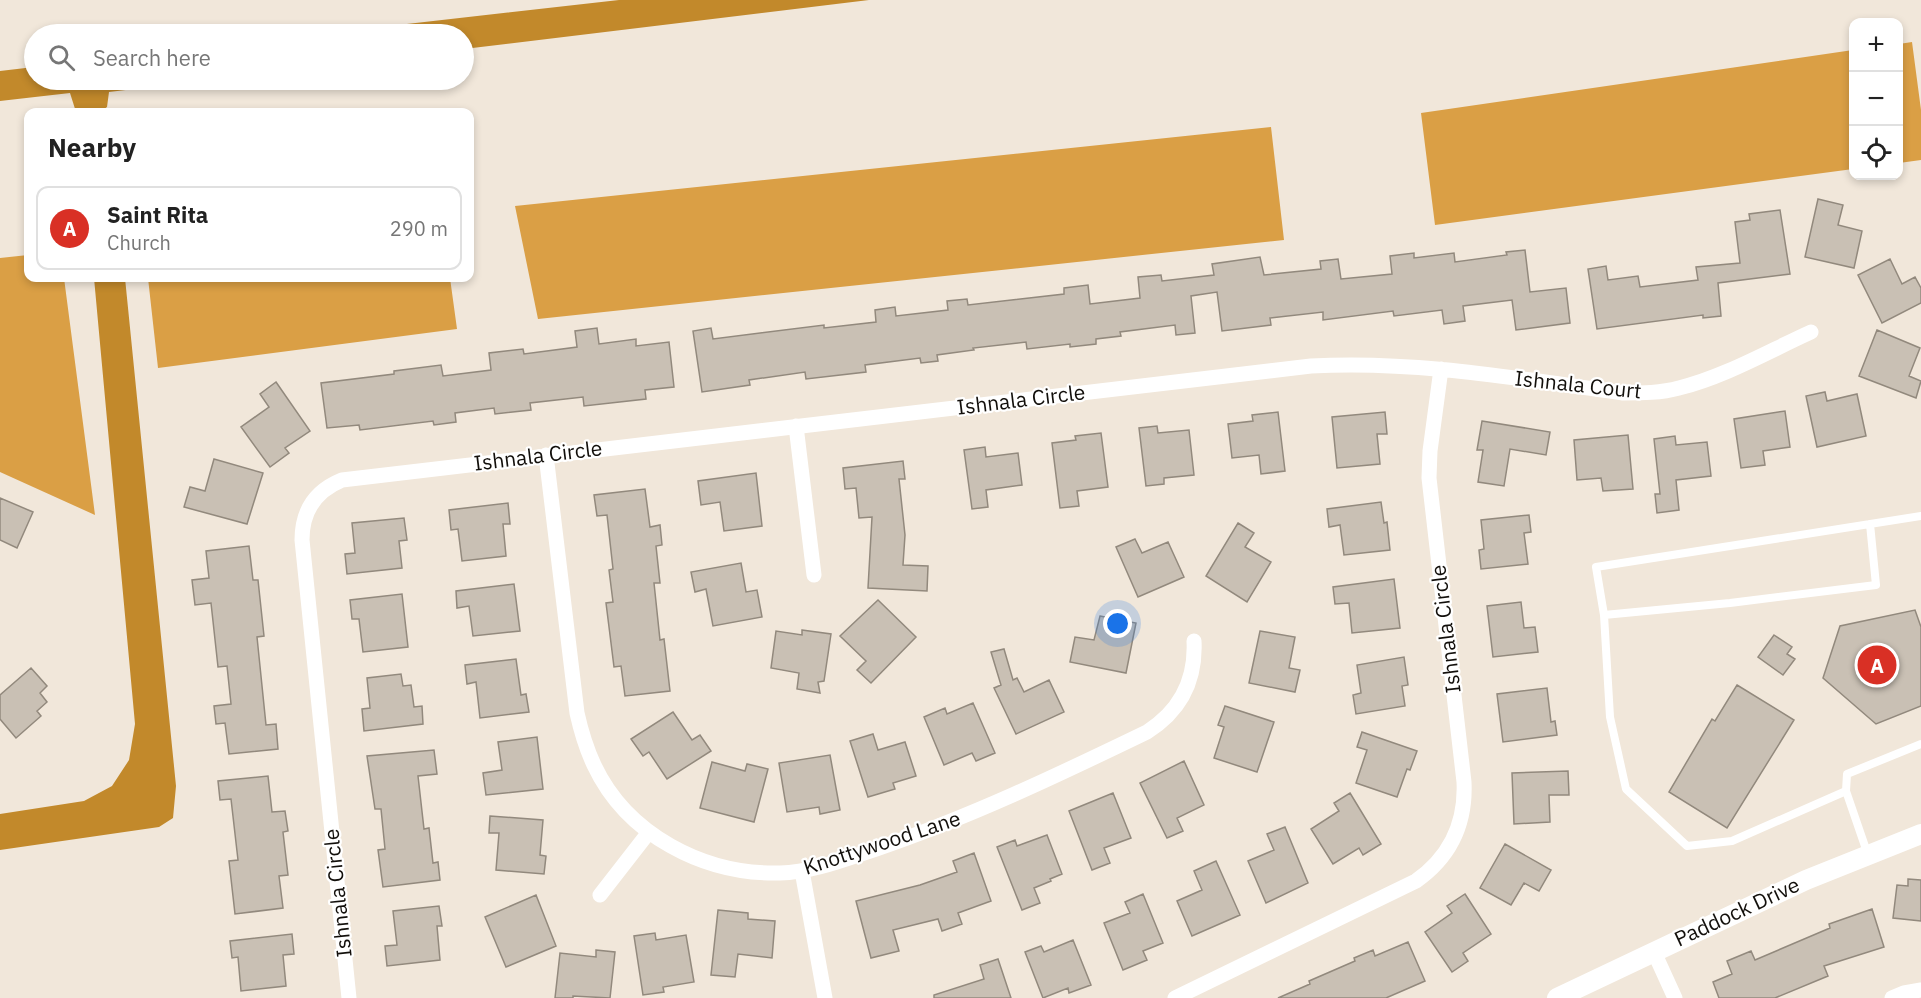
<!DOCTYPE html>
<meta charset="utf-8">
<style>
:root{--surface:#fff;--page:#f2f2f2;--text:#222;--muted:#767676;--line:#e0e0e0;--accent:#d93025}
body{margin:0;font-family:"IBM Plex Sans",sans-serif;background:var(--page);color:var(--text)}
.controls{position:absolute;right:18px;top:18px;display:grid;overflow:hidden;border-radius:12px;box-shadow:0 3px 9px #0003}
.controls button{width:54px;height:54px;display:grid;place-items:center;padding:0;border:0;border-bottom:2px solid var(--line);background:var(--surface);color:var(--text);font:30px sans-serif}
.you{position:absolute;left:1118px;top:624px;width:21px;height:21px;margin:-15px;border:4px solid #fff;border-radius:50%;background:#1a73e8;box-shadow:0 0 0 9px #1a73e833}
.badge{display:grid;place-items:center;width:39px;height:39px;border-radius:50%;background:var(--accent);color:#fff;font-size:20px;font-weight:700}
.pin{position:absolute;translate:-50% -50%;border:3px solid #fff;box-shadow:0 2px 6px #0006}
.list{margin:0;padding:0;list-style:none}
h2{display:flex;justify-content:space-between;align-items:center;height:78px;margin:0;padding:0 24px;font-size:26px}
h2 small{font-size:20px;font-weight:400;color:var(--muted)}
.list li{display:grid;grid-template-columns:39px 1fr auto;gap:18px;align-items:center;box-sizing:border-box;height:84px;margin:0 12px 12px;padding:0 12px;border:2px solid var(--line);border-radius:12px}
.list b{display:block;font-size:22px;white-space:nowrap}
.list p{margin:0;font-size:20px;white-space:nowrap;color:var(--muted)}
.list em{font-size:20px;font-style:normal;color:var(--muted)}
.icon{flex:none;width:33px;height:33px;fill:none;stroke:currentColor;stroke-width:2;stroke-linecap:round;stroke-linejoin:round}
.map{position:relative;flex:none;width:1921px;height:998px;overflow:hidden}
.search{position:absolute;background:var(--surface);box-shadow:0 3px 9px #0003;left:24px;top:24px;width:450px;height:66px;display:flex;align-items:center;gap:15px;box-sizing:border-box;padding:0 21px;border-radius:33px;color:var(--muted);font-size:22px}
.panel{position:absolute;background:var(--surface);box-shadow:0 3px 9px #0003;left:24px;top:108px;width:450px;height:174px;border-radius:12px}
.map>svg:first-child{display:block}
.forest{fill:#da9f45}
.water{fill:#c2892b}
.building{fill:#c9c0b4;stroke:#92897d;stroke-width:1.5}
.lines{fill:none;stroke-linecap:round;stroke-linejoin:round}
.service{stroke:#fff;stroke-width:8}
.minor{stroke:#fff;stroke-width:15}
.tertiary{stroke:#fff;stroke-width:20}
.labels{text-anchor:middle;stroke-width:4.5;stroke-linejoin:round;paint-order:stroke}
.street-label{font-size:21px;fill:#120f0b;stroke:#fff}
</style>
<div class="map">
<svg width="1921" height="998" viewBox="0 0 1921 998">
<rect width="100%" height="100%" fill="#f1e7da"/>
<path class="forest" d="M 1912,42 L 1921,110 L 1921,160 L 1899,163 L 1899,44 Z
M 1853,50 L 1853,169 L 1435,225 L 1421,113 Z
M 1271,127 L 1284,240 L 538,319 L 515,206 Z
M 28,255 L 28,278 L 64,278 L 95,515 L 0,472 L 0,258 Z
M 148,278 L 450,278 L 457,329 L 158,368 Z"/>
<path class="water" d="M 619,0 L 869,0 L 464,49 L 464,34 L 319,34 Z
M 34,67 L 34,80 L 209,80 L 109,92 L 107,107 L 100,112 L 76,112 L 70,93 L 0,101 L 0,71 Z
M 94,278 L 125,278 L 176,786 L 173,818 L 159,827 L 0,850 L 0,814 L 84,801 L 112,786 L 129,760 L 135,724 Z"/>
<path class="building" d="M 1818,199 L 1843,205 L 1838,225 L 1862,231 L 1854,268 L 1805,257 Z
M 1780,210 L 1790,274 L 1718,283 L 1721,316 L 1703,318 L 1703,315 L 1597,329 L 1588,269 L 1606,266 L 1608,280 L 1638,276 L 1640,287 L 1698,280 L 1696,267 L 1740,263 L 1735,222 L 1750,220 L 1749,214 Z
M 1525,250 L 1530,292 L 1566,288 L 1570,323 L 1516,330 L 1512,300 L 1463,306 L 1465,321 L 1444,324 L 1442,310 L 1394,316 L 1393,311 L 1323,320 L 1323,312 L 1270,318 L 1271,325 L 1222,331 L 1217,292 L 1191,296 L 1195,333 L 1176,335 L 1175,325 L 1120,332 L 1121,336 L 1096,339 L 1096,344 L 1070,347 L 1070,344 L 1027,349 L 1026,342 L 973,348 L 974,350 L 937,355 L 938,361 L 921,363 L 920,358 L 865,365 L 866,372 L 806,379 L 805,372 L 749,380 L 750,385 L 702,392 L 693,331 L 711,328 L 713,339 L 824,325 L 824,328 L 876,322 L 875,310 L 895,307 L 896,316 L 948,310 L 947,301 L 967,299 L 968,305 L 1064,294 L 1064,288 L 1088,285 L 1090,304 L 1140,298 L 1138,277 L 1161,275 L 1162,281 L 1214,275 L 1212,264 L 1260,257 L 1264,275 L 1321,269 L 1320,261 L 1338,259 L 1341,279 L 1392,274 L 1390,256 L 1414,253 L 1414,258 L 1454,253 L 1455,262 L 1507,255 L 1506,252 Z
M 1890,259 L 1902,284 L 1915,277 L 1921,288 L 1921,303 L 1882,323 L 1858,275 Z
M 597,328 L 599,344 L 636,339 L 636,346 L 669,342 L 674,387 L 645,390 L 646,399 L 584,406 L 583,397 L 530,403 L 531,410 L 495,414 L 494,408 L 455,413 L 456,422 L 434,425 L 433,421 L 360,430 L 359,425 L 327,428 L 321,383 L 394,374 L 394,371 L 441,365 L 443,376 L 491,370 L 489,353 L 523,349 L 524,354 L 577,347 L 575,331 Z
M 1877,330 L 1920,348 L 1909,376 L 1921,381 L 1916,398 L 1859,376 Z
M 276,382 L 310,431 L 285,448 L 289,453 L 270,467 L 241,427 L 269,407 L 260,394 Z
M 1825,392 L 1827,401 L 1857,394 L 1866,436 L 1817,447 L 1806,396 Z
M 1785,411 L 1790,447 L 1763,451 L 1765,465 L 1741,468 L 1734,419 Z
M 1278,412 L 1285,471 L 1261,474 L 1259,455 L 1232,458 L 1228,424 L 1253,421 L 1252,415 Z
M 1385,412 L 1387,434 L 1377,434 L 1380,464 L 1337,468 L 1332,417 Z
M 1482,421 L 1550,432 L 1546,455 L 1510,449 L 1504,486 L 1478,482 L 1483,450 L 1477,450 Z
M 1157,426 L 1158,433 L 1189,430 L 1194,475 L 1164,478 L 1164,484 L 1146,486 L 1139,428 Z
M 1101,433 L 1108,487 L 1077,491 L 1079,506 L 1060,508 L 1052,443 L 1076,440 L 1075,436 Z
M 1628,435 L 1633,489 L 1603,491 L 1601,478 L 1577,480 L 1574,440 Z
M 1675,436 L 1676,445 L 1707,442 L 1711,476 L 1676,480 L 1679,510 L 1657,513 L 1655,494 L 1660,494 L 1654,439 Z
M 985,447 L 986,457 L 1018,453 L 1022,485 L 986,490 L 988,507 L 972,509 L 964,450 Z
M 214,459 L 263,473 L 247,524 L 184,507 L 190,487 L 205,491 Z
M 903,461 L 905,479 L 899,479 L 905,535 L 903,565 L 928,566 L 927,591 L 868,588 L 872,517 L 859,518 L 856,488 L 845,489 L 843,468 Z
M 756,473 L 762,526 L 724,531 L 720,502 L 701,505 L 698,481 Z
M 645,489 L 650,527 L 660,525 L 662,545 L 656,546 L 660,583 L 654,583 L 660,640 L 664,639 L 670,691 L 625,696 L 621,666 L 614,667 L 606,603 L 613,602 L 609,570 L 613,569 L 607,515 L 597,516 L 594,495 Z
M 0,498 L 33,512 L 17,548 L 0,540 Z
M 1381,502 L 1384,523 L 1387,522 L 1390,550 L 1344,555 L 1340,525 L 1329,527 L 1327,509 Z
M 508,503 L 510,524 L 503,524 L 506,556 L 462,561 L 458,529 L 451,530 L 449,510 Z
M 1529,515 L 1531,532 L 1524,533 L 1528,564 L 1481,569 L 1479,550 L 1484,549 L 1481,520 Z
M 404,518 L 407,540 L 399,541 L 402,568 L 347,574 L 345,554 L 355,553 L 352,523 Z
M 1238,523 L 1254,533 L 1245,547 L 1271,562 L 1247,602 L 1206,576 Z
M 1135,539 L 1142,553 L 1168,542 L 1184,577 L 1138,597 L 1116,547 Z
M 249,546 L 253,580 L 258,580 L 264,636 L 257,637 L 266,725 L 276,724 L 278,749 L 229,754 L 225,723 L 216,724 L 214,706 L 231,704 L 227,666 L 218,667 L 211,603 L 195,605 L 192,580 L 209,578 L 206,551 Z
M 741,563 L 746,592 L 757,590 L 762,617 L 713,626 L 706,589 L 695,592 L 691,572 Z
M 1394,579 L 1400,628 L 1352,633 L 1349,603 L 1335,604 L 1333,587 Z
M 514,584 L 520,631 L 473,636 L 469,606 L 457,608 L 456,591 Z
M 402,594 L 408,647 L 363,652 L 359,619 L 352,619 L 350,600 Z
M 878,600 L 916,637 L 871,683 L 857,670 L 866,661 L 840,636 Z
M 1521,602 L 1524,628 L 1535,627 L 1538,652 L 1493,657 L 1487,606 Z
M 1915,610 L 1921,627 L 1921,706 L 1876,724 L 1823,678 L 1840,626 Z
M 1100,616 L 1136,623 L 1126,673 L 1070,662 L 1075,637 L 1094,640 Z
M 802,630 L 831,634 L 824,681 L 818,682 L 820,693 L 797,689 L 799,673 L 771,668 L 776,631 L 802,635 Z
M 1260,631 L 1295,637 L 1289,668 L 1300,670 L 1295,692 L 1249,683 Z
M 1774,635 L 1792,647 L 1787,654 L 1795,659 L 1783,675 L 1758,657 Z
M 1004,649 L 1013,680 L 1017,678 L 1024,692 L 1049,680 L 1064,712 L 1016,734 L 994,688 L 1001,685 L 991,652 Z
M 1404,657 L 1408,685 L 1402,686 L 1405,706 L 1356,714 L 1353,695 L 1361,693 L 1357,665 Z
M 516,659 L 521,695 L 526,694 L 529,712 L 480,718 L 476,682 L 467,684 L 465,665 Z
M 31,668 L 47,686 L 40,693 L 47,702 L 37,711 L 41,716 L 16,738 L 0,719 L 0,695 Z
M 401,674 L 403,686 L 411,685 L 414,707 L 422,706 L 423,724 L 364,731 L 362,709 L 370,708 L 367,678 Z
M 1737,685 L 1794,720 L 1727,828 L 1669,792 L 1712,719 L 1715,721 Z
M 1547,688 L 1551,722 L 1555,721 L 1557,735 L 1503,742 L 1497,694 Z
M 973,703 L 995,753 L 976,761 L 972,753 L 944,765 L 924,717 L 945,708 L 947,714 Z
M 1225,706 L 1274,722 L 1257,772 L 1214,758 L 1224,727 L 1218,725 Z
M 673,712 L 692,740 L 700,735 L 711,751 L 667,779 L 649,752 L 643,756 L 631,739 Z
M 1362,732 L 1417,751 L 1410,770 L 1407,769 L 1397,797 L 1356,783 L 1367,750 L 1357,747 Z
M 873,734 L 878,750 L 905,742 L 916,776 L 893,783 L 895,789 L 868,797 L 850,741 Z
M 537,737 L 543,789 L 486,795 L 483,773 L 502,770 L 498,742 Z
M 434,750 L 437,774 L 418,776 L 424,829 L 429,828 L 433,863 L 438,862 L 440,880 L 383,887 L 378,850 L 385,849 L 381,809 L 375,809 L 367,756 Z
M 830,755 L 840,810 L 820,814 L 819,807 L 787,812 L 779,763 Z
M 1184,761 L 1204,805 L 1177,818 L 1183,831 L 1167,838 L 1140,783 Z
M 712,762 L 745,771 L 747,764 L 768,769 L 754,822 L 700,808 Z
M 1568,771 L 1569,795 L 1549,795 L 1550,822 L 1514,824 L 1512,773 Z
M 268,776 L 272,812 L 285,811 L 288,831 L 283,832 L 288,875 L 279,876 L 283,908 L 235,914 L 229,861 L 238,860 L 231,799 L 220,800 L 218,781 Z
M 1113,793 L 1131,838 L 1104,848 L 1110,863 L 1092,870 L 1069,811 Z
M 1350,793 L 1381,844 L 1363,855 L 1359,848 L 1333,864 L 1311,829 L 1339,811 L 1334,803 Z
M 490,816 L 543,820 L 540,855 L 546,856 L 544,874 L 496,870 L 499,833 L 489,833 Z
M 1285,827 L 1308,883 L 1266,903 L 1248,861 L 1274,850 L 1267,834 Z
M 1047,835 L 1062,874 L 1050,879 L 1051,881 L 1034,888 L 1040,903 L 1022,910 L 997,847 L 1015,840 L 1017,846 Z
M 1505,844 L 1551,870 L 1539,891 L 1524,883 L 1511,905 L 1480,888 Z
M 974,853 L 991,901 L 958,913 L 962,924 L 942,931 L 938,919 L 893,930 L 899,951 L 871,958 L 856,901 L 920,885 L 957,872 L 953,861 Z
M 1216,861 L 1240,915 L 1192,936 L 1177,901 L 1202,890 L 1194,871 Z
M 1908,879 L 1921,880 L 1921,921 L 1893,918 L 1897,885 L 1908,886 Z
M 1143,894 L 1163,943 L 1143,951 L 1147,960 L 1123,970 L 1104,923 L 1130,913 L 1125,902 Z
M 1465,894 L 1491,934 L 1463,953 L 1468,961 L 1452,972 L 1425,932 L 1452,913 L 1447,906 Z
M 536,895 L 556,946 L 506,967 L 485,917 Z
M 439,906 L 442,926 L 437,926 L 440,960 L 387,966 L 385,946 L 397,945 L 393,911 Z
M 1872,909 L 1884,947 L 1824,966 L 1828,976 L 1775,998 L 1719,998 L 1713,982 L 1732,974 L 1727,961 L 1751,951 L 1755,960 L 1830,928 L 1829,924 Z
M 718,910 L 748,913 L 748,919 L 775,921 L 772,958 L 738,954 L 735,977 L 711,975 Z
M 655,933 L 656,940 L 686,935 L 694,982 L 663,987 L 664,992 L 643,995 L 634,936 Z
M 292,934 L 294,954 L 283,955 L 286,986 L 241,991 L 238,957 L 232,958 L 230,941 Z
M 1073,940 L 1091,985 L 1069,993 L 1068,988 L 1043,998 L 1025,952 L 1041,946 L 1044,952 Z
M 1408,942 L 1425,981 L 1386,998 L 1278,998 L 1310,984 L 1309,981 L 1355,961 L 1354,958 L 1373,950 L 1375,956 Z
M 596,950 L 615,952 L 610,998 L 573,996 L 573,998 L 555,998 L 560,953 L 596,957 Z
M 998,959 L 1011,998 L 934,998 L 934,995 L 984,979 L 980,965 Z"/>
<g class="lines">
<path class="service" d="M 1604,615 L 1730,603 L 1876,585 L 1870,524
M 1846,791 L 1847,774 L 1921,744
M 1868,855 L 1846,791 L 1732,841 L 1687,846 L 1626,789 L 1610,717 L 1604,615 L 1596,567 L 1921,516"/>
<path class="minor" d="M 796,426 L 814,575
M 546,455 L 577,713 C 581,731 586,748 594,765 C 627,835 704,875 780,873 C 813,872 845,859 876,849 C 970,817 1058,775 1147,732 C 1180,711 1196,680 1194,641
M 802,871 L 825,998
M 600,895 L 649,832
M 1654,952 L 1675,998
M 349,998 L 302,540 C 302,511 315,491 342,480 L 1311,366 C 1416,360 1520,379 1623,393 C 1642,393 1661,393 1679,388 C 1724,377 1769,351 1811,332
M 1175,998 L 1416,881 C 1450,857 1466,824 1464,782 L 1429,478 L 1430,451 L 1441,369
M 1892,998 L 1904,993 L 1921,990"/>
<path class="tertiary" d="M 1557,998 L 1806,880 L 1921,834"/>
</g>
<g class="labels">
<g class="street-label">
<text transform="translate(1578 385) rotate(6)" y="7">Ishnala Court</text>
<text transform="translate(1021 400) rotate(-7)" y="7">Ishnala Circle</text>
<text transform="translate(538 456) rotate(-7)" y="7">Ishnala Circle</text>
<text transform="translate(1446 629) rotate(-97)" y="7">Ishnala Circle</text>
<text transform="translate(882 843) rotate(-18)" y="7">Knottywood Lane</text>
<text transform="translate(338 893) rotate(-96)" y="7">Ishnala Circle</text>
<text transform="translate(1737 912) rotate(-25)" y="7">Paddock Drive</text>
</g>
</g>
</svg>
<div class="controls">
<button>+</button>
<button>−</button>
<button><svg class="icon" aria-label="locate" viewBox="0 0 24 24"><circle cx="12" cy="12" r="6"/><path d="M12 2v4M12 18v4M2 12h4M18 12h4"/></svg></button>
</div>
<div class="you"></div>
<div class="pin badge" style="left:1877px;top:665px">A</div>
<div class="search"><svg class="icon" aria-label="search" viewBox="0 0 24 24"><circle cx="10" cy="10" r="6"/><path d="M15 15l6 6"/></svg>Search here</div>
<section class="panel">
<h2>Nearby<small></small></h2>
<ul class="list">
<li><span class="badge">A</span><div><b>Saint Rita</b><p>Church</p></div><em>290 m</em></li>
</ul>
</section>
</div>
